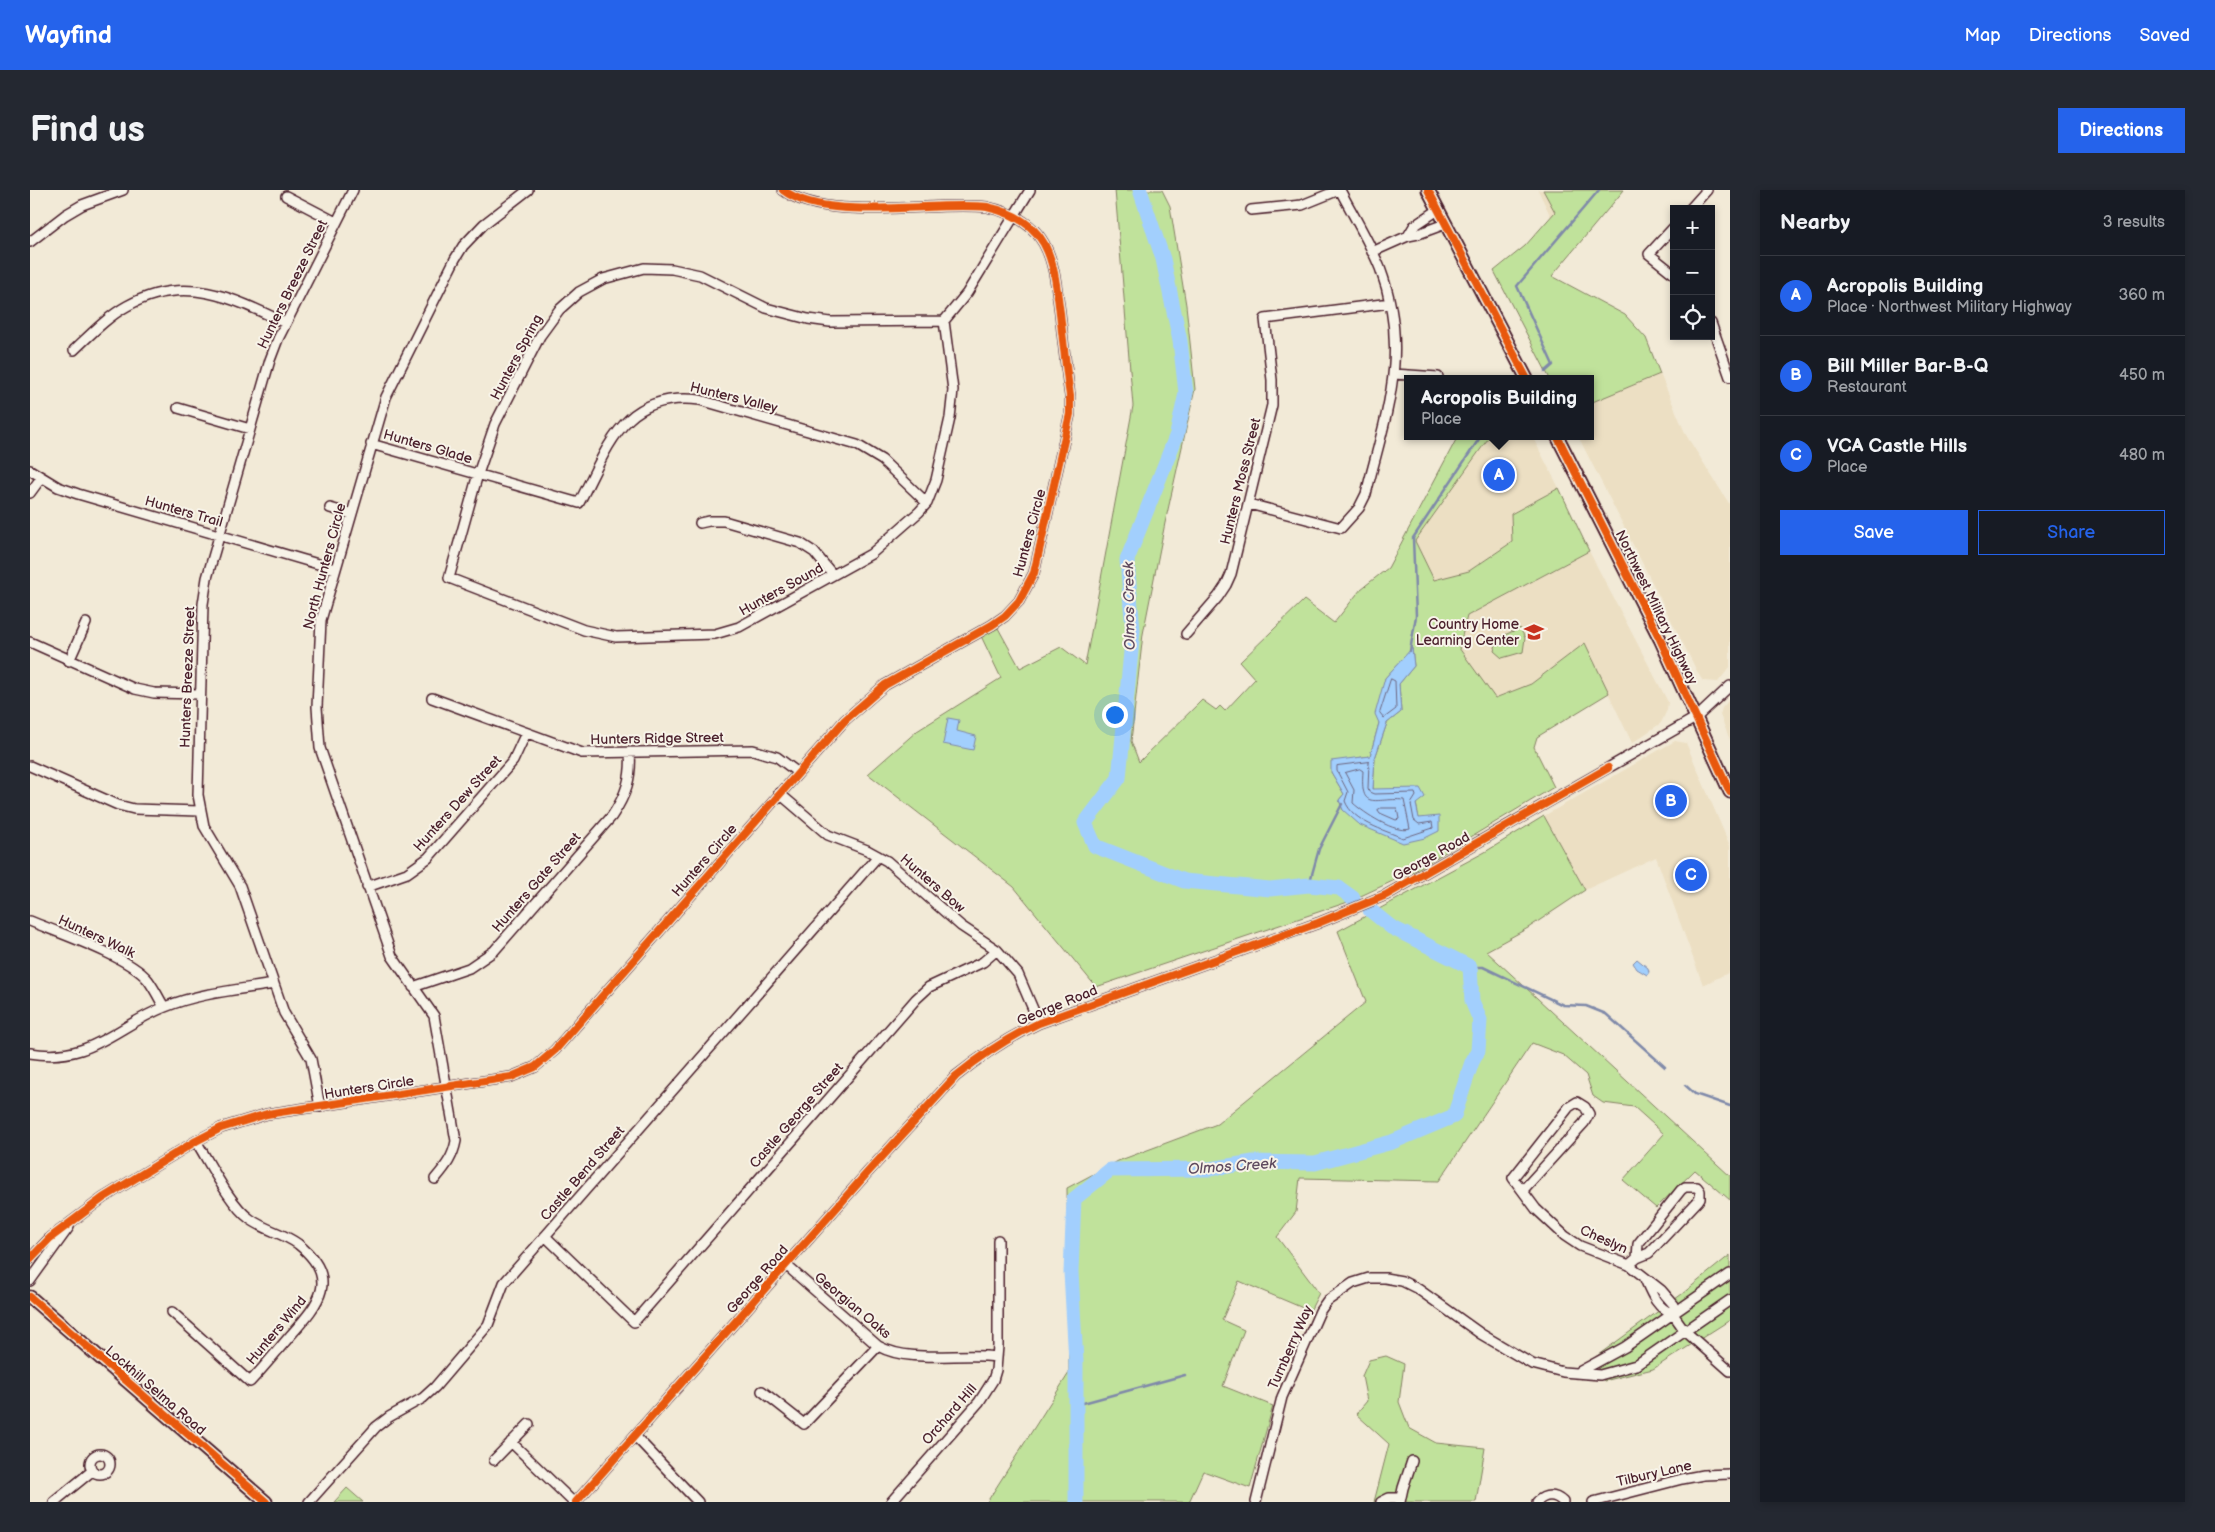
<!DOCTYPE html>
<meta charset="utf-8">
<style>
:root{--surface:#171b24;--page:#242831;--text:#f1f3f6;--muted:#9ea1a6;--line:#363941;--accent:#2563eb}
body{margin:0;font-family:"Balsamiq Sans",sans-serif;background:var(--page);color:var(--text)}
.controls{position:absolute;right:15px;top:15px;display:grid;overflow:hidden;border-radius:0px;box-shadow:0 2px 8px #0003}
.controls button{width:45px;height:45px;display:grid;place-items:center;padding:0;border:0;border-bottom:1px solid var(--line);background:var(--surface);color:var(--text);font:25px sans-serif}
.you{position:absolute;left:1084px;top:524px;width:18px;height:18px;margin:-12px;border:4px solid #fff;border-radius:50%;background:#1a73e8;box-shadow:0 0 0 8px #1a73e833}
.badge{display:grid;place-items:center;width:32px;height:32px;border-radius:50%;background:var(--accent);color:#fff;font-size:16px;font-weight:700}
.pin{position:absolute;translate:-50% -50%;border:2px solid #fff;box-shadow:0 1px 5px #0006}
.popup{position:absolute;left:1374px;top:185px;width:190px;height:65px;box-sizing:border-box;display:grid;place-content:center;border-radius:0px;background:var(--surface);filter:drop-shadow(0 1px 4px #0005);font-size:16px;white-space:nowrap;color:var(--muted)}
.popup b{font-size:19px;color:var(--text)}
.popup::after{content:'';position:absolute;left:50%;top:100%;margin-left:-10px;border:10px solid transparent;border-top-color:var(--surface)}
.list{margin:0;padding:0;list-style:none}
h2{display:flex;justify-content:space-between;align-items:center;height:65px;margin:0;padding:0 20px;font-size:21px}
h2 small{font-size:16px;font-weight:400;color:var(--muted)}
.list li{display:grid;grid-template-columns:32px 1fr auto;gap:15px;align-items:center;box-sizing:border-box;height:80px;padding:0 20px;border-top:1px solid var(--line)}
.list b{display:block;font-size:19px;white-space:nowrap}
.list p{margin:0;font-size:16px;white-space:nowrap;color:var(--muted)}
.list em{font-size:16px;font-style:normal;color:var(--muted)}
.actions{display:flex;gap:10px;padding:15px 20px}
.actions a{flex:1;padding:11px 0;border:1px solid var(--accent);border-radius:0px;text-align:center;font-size:18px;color:var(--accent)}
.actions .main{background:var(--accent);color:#fff}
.icon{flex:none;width:28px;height:28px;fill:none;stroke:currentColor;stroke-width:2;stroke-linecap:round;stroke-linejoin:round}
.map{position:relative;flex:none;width:1700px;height:1312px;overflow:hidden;border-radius:0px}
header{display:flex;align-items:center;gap:30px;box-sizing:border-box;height:70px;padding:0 25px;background:var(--accent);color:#fff}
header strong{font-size:24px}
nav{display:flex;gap:28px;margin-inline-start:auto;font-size:18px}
.intro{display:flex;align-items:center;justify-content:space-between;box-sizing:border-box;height:120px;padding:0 30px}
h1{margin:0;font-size:35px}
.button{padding:12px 22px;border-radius:0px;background:var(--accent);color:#fff;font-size:18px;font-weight:700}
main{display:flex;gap:30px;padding:0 30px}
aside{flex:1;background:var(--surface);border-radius:0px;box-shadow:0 2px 8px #0003}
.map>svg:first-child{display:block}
.built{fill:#ecdfc3}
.green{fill:#c0e29b;stroke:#858063;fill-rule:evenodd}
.water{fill:#a2cffd;stroke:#7f89a9}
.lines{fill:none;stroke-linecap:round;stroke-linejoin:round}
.shore{stroke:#6d657f;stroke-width:1}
.stream{stroke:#7f89a9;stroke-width:2.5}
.river{stroke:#a2cffd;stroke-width:15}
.minor-casing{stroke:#4a1f2b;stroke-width:12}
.major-casing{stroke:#4a1f2b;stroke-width:15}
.minor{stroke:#f7f3e8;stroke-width:9}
.major{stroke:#f7f3e8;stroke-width:11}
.cycleway-casing{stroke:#f7f3e8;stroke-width:11}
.cycleway{stroke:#e8590c;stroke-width:8}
.labels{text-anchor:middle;stroke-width:4;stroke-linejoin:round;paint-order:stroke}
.street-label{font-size:14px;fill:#4a1f2b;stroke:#f7f3e8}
.poi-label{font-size:14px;fill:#4a1f2b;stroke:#f7f3e8;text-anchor:end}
.water-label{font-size:15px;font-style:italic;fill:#604b60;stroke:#f7f3e8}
</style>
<header>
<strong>Wayfind</strong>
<nav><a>Map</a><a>Directions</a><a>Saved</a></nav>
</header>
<div class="intro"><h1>Find us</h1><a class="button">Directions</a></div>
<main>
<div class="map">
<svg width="1700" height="1312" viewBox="0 0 1700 1312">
<rect width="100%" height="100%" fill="#f2ead7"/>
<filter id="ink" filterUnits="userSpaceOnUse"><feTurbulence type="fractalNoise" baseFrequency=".02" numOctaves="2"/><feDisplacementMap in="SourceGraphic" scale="10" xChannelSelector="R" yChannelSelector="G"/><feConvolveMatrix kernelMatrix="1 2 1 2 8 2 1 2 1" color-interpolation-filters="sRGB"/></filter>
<g filter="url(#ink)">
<path class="built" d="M 1508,0 L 1545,0 L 1521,27 Z
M 1630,184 L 1656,245 L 1700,315 L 1700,477 L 1688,492 L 1673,491 L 1669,485 L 1548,246 L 1560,246 L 1560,213 Z
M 1460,246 L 1502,246 L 1529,298 L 1481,324 L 1482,352 L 1439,381 L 1404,391 L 1385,351 Z
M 1559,361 L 1638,512 L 1637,520 L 1631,533 L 1602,553 L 1555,454 L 1501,494 L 1464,508 L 1429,458 L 1437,426 Z
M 1700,509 L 1700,550 L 1690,525 L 1692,518 Z
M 1645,551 L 1656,553 L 1700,656 L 1700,782 L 1673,795 L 1626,667 L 1555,700 L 1514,626 Z"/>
<path class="green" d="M 1085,0 L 1132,0 L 1140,16 L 1156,115 L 1165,199 L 1135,333 L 1113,444 L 1101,551 L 1109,572 L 1172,510 L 1186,520 L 1190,516 L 1195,521 L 1225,489 L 1210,472 L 1274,410 L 1304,433 L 1331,399 L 1358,378 L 1428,246 L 1460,246 L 1385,351 L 1404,390 L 1439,381 L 1482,352 L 1481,324 L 1529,298 L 1559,361 L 1437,426 L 1429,458 L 1465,508 L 1501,494 L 1555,453 L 1579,503 L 1507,547 L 1504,557 L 1524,597 L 1384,681 L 1318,712 L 1066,797 L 984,697 L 838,584 L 887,541 L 971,488 L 951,446 L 968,438 L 990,478 L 1031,457 L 1055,475 L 1103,216 ZM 1382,459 L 1384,476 L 1369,494 L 1371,522 L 1357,533 L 1345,568 L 1343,599 L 1386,613 L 1389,629 L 1313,620 L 1309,610 L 1314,604 L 1301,582 L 1326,568 L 1340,566 L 1349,533 L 1355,488 Z
M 1513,0 L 1594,0 L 1522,86 L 1595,125 L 1616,148 L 1630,184 L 1560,213 L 1560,189 L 1520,189 L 1464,81 L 1495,56 L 1525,22 Z
M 1490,438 L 1495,448 L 1493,462 L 1472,468 L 1464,461 L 1468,448 Z
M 1514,626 L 1555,700 L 1498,738 L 1456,761 L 1700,986 L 1700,1010 L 1665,980 L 1626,1018 L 1593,990 L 1634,944 L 1604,917 L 1573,913 L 1563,906 L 1556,885 L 1533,865 L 1502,853 L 1409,991 L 1270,988 L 1266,1022 L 1247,1047 L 1289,1103 L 1280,1121 L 1209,1091 L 1192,1130 L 1214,1140 L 1193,1196 L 1243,1216 L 1220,1298 L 1173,1281 L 1159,1312 L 957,1312 L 1039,1183 L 1037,998 L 1088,971 L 1187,934 L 1336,812 L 1308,741 L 1455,662 Z
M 1700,1065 L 1700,1130 L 1623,1179 L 1574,1191 L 1564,1168 L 1652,1104 Z
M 1356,1166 L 1374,1174 L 1369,1212 L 1379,1238 L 1406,1253 L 1455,1258 L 1446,1312 L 1344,1312 L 1359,1254 L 1326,1224 L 1337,1211 L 1332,1186 L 1339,1170 Z
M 317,1298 L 333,1312 L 304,1312 Z"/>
<path class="water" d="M 1382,458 L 1384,476 L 1369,494 L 1371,522 L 1357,533 L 1345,568 L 1343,599 L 1390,598 L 1395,607 L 1386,614 L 1389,628 L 1409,626 L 1409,641 L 1395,648 L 1373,653 L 1330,635 L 1313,620 L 1309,610 L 1314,604 L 1301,582 L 1301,571 L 1340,566 L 1349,533 L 1345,524 L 1355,488 Z
M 918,528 L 929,530 L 927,541 L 946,546 L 943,560 L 913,554 Z
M 1607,769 L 1618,778 L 1619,782 L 1617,785 L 1607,779 L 1603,773 Z"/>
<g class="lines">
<path class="shore" d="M 1361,489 L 1365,491 L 1366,519 L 1354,528 L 1350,523 Z
M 1339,572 L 1338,599 L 1339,602 L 1344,604 L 1385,603 L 1386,606 L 1381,614 L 1384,630 L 1389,634 L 1402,632 L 1403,638 L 1373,648 C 1354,640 1323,632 1315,611 L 1318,602 L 1307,581 L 1307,576 Z
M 1330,579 L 1333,581 C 1330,623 1344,607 1374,610 L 1380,639 C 1365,644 1334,623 1323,613 L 1324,600 L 1315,583 Z
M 1351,618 L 1367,618 L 1369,629 L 1366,630 L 1350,623 L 1348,620 Z"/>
<path class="stream" d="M 1515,182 L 1523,175 L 1487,96 L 1569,0
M 1380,461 L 1386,426 L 1383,348 L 1451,246
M 1279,695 L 1289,659 L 1312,614
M 1440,777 L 1453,777 L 1533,815 L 1556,816 L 1576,824 L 1635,877
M 1655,895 L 1665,904 L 1700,916
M 1046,1215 L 1155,1185"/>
<path class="river" d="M 1110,0 L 1133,69 L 1150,151 L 1156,203 L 1147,244 L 1097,370 L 1103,440 L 1089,588 L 1055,633 L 1065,656 L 1154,691 L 1240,699 L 1279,695 L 1309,698 L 1323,708
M 1046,1312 L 1046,1171 L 1041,1082 L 1044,1009 L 1080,980 L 1180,979 L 1223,972 L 1285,973 L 1362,952 L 1424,926 L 1442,872 L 1448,861 L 1450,830 L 1442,811 L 1440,777 L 1361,737 L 1340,720"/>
<defs>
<path id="minor" d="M 256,6 L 306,32
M 1660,19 L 1677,0
M 1221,20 L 1272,15 L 1309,0
M 1644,37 L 1619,64 L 1644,84
M 1378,46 L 1384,36 L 1408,20
M 0,52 L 35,25 L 52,15 L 93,0
M 1342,62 L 1378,46 L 1388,44 L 1415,34
M 614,78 L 642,79 L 670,85 L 736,118 L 778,129 L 800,132 L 914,131 L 923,200 L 920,228 L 906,290 L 897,313 L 889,322 L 841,364 L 709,437 L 685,444 L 586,447 L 554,440 L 419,388 L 448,284 L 465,234 L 510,146 L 529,120 L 549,102 L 573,89 Z
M 914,131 L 937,103 L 1000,0
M 1681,133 L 1700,187
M 44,160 C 60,145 77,127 97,116 C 154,84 202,107 255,133
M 1364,184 L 1408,187
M 148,218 L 220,239
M 341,254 L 549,313 C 579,256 593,201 670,210 L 827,255 L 852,270 L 897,313
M 0,280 L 28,297 L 48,304 L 305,379
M 0,303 L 11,288
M 1219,314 L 1311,338 L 1329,318 L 1336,304 C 1356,224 1381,161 1350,78 C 1339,51 1323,25 1310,0
M 300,318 L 321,324
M 670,333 L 679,331 L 694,331 L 770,353 L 784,362 L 803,385
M 1156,444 L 1188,407 L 1196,395 L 1201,384 L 1242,215 L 1242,190 L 1235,129 L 1360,113
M 0,452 L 105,499 L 124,503 L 170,504
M 39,471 L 56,433
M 402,508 L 552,563 L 723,560 L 747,567 L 767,582
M 0,576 L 88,615 L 104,619 L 169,621
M 749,603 L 798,645 L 837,660 L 857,671 L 931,736 L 967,760 L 988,784 L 1009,833
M 337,697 L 377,683 L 398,668 L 483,571 L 496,543
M 0,731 C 29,743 100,767 118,790 C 124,798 129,808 134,817
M 383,797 L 439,778 L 464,761 L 582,626 C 596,605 602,588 600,562
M 0,863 C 61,873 84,837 135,817 C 169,803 207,800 244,794
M 290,917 L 281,869 L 254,823 L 210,696 L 174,636 L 168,605 L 173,414 L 177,388 L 240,170 L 248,149 L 323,0
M 405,989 C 416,976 423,967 426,951 L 404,826 L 362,766 L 290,558 L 287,517 L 291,430 L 356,207 L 425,69 L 433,56 L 454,34 L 498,0
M 1493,1000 L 1554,933 L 1559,924 L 1555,917 L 1547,912 L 1539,917 L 1483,988 L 1506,1019 L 1535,1046 L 1550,1056 L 1599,1075 L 1631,1100 L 1644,1115 L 1643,1124
M 515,1046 L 604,1132 L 886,809 L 899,797 L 953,772 L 967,760
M 0,1069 L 20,1048 L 73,1008 L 166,951 L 191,938 L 237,924 L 481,887 L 505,877 L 525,860 L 815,530 L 855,495 L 962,435 L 975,426 L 989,411 L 1004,383 L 1040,224 L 1040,206 C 1036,178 1033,151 1030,123 C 1023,68 1020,31 957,17 C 902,11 796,33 753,0
M 756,1075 L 848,1156 C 881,1174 930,1162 967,1167
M 1599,1075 L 1607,1068 L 1619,1063 L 1668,1011 L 1670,1008 L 1670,1001 L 1667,997 L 1655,997 L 1651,1000 L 1608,1054 L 1607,1068
M 1615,1089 C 1621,1103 1627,1119 1643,1124
M 0,1091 L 39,1037
M 142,1122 L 220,1192 C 234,1177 247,1161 260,1146 C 289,1113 311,1089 268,1054 C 253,1043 235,1040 220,1029 C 200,1015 179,972 166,951
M 1643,1124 L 1655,1141 L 1700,1181
M 1547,1183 L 1595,1157 L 1700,1084
M 732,1201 L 774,1234 L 848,1156
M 605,1246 L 668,1312
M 481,1252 L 543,1312
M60 1274a10 10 0 1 1 20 0a10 10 0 1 1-20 0Z
M 464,1270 L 499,1234
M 24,1312 L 62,1281
M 279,1312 L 346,1237 L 359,1227 L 393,1208 L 405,1197 L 458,1135 L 474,1093 L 848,666
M 546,1312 L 838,982 L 926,886 C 952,865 979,847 1009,833 L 1288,733 L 1356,705 L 1667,527 L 1700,496
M 861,1312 L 949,1212 L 963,1190 L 966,1180 L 968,1156 L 968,1050
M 1226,1312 L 1252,1207 L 1290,1121 L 1297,1111 L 1323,1093 L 1339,1088 L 1355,1088 L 1372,1091 L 1388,1099 L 1451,1144 L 1502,1174 L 1533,1182 L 1570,1185 L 1606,1175 L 1700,1110
M 1351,1312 L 1359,1308 L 1370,1308
M 1370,1312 L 1373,1298 L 1382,1271
M 1507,1312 C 1515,1304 1525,1304 1533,1312
M 1563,1312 L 1652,1289 L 1673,1285 L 1700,1284"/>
<path id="major" d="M 1398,0 L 1497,189
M 1527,246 L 1630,449 L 1700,602
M 0,1107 L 236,1312"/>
</defs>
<use href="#minor" class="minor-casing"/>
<use href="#major" class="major-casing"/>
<use href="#minor" class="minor"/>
<use href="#major" class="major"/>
<defs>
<path id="cycleway" d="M 1398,0 L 1497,189
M 1527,246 L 1630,449 L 1700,602
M 0,1069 L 20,1048 L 73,1008 L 166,951 L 191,938 L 237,924 L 481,887 L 505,877 L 525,860 L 815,530 L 855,495 L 962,435 L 975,426 L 989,411 L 1004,383 L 1040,224 L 1040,206 C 1036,178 1033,151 1030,123 C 1023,68 1020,31 957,17 C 902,11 796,33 753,0
M 0,1107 L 236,1312
M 546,1312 L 838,982 L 926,886 C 952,865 979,847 1009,833 L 1288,733 L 1356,705 L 1578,578"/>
</defs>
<use href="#cycleway" class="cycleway-casing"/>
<use href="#cycleway" class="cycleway"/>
</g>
</g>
<defs>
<symbol id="school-bare" viewBox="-9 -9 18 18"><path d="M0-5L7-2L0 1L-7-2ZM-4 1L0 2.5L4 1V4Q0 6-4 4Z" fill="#c8321e" stroke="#f7f3e8" stroke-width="2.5" paint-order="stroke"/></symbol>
</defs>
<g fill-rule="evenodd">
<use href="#school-bare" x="1490" y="428" width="28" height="28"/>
</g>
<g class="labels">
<g class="street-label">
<text transform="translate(262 94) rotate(-64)" y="5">Hunters Breeze Street</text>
<text transform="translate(486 167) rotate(-62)" y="5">Hunters Spring</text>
<text transform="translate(704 207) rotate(14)" y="5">Hunters Valley</text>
<text transform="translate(398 256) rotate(16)" y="5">Hunters Glade</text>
<text transform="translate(1210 291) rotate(-76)" y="5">Hunters Moss Street</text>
<text transform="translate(154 321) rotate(16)" y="5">Hunters Trail</text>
<text transform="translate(999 343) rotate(-75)" y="5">Hunters Circle</text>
<text transform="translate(294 376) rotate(-75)" y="5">North Hunters Circle</text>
<text transform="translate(751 399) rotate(-29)" y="5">Hunters Sound</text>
<text transform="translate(1627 417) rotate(64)" y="5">Northwest Military Highway</text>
<text transform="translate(157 487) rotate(-88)" y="5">Hunters Breeze Street</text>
<text transform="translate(627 548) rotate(-1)" y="5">Hunters Ridge Street</text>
<text transform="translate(427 613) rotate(-48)" y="5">Hunters Dew Street</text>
<text transform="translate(1401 666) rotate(-29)" y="5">George Road</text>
<text transform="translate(674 670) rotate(-49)" y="5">Hunters Circle</text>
<text transform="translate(506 692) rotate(-49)" y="5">Hunters Gate Street</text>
<text transform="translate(903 693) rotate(41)" y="5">Hunters Bow</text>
<text transform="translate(67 746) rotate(25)" y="5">Hunters Walk</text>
<text transform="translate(1027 815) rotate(-22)" y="5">George Road</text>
<text transform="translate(339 897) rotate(-9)" y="5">Hunters Circle</text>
<text transform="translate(766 925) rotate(-49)" y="5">Castle George Street</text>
<text transform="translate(552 983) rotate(-49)" y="5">Castle Bend Street</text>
<text transform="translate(1574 1049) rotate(24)" y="5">Cheslyn</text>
<text transform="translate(727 1089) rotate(-49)" y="5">George Road</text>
<text transform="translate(823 1115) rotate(40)" y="5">Georgian Oaks</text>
<text transform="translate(246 1140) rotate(-50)" y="5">Hunters Wind</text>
<text transform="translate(1260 1157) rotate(-66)" y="5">Turnberry Way</text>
<text transform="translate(126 1200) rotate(41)" y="5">Lockhill Selma Road</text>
<text transform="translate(919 1224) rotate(-49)" y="5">Orchard Hill</text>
<text transform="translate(1624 1283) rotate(-13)" y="5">Tilbury Lane</text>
</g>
<g class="poi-label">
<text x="1489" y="439">Country Home<tspan x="1489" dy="16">Learning Center</tspan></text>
</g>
<g class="water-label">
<text transform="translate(1099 416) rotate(-91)" y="5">Olmos Creek</text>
<text transform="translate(1202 976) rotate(-4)" y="5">Olmos Creek</text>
</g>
</g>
</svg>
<div class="controls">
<button>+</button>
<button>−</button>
<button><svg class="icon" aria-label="locate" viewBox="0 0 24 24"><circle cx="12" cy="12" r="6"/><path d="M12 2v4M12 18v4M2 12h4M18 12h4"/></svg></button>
</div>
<div class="you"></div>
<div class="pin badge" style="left:1469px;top:285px">A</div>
<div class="popup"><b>Acropolis Building</b>Place</div>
<div class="pin badge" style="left:1641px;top:611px">B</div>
<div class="pin badge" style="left:1661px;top:685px">C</div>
</div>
<aside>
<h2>Nearby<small>3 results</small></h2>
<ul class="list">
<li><span class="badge">A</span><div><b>Acropolis Building</b><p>Place · Northwest Military Highway</p></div><em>360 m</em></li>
<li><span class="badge">B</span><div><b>Bill Miller Bar-B-Q</b><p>Restaurant</p></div><em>450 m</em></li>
<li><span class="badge">C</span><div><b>VCA Castle Hills</b><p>Place</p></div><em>480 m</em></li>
</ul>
<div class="actions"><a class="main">Save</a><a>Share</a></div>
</aside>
</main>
